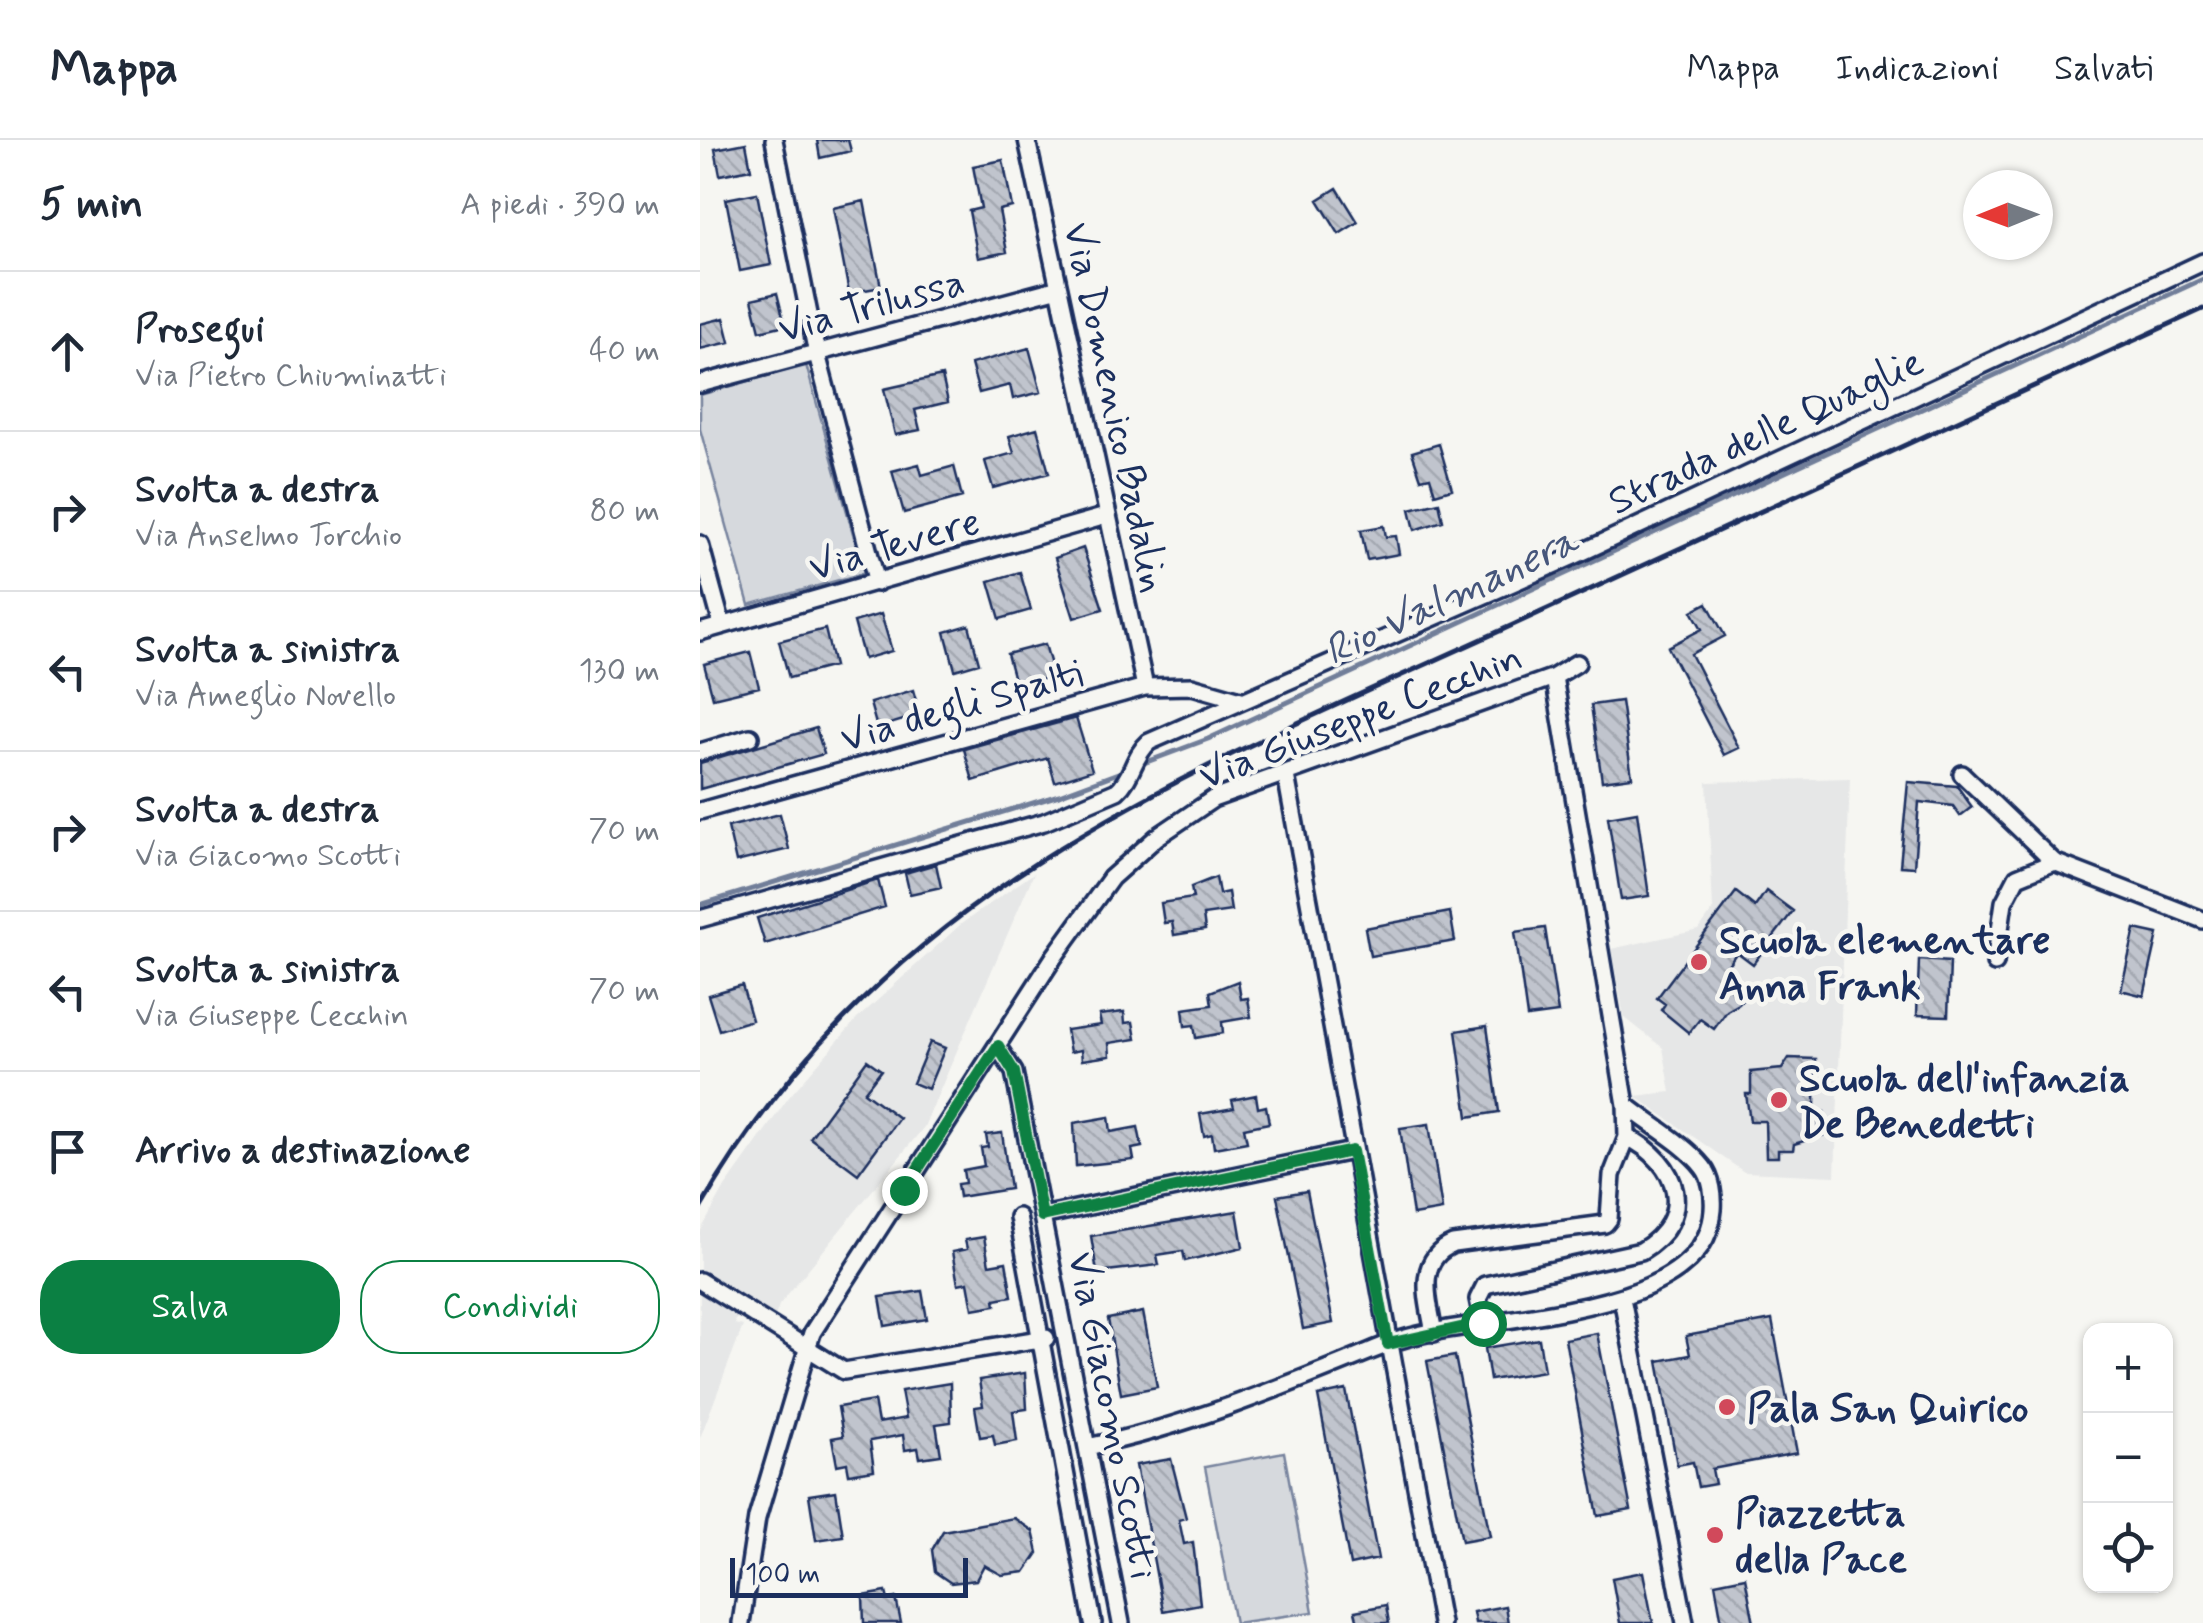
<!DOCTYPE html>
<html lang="it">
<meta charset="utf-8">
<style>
:root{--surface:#fff;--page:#f2f2f3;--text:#1f2937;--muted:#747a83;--line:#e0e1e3;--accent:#0b8043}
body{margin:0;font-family:Mynerve,sans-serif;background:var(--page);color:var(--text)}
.controls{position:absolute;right:30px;bottom:30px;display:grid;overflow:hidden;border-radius:20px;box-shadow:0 2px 8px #0004}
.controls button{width:90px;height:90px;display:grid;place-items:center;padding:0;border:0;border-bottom:2px solid var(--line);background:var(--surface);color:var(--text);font:50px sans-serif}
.compass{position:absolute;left:1263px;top:30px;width:90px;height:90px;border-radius:50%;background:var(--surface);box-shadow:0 2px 8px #0004;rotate:269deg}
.scale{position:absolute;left:30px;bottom:25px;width:238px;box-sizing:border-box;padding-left:10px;border:5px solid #1b2f5e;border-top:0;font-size:28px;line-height:35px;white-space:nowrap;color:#1b2f5e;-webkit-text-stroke:8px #f6f6f2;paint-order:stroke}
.stop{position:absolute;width:30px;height:30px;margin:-22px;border:8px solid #0b8043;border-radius:50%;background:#fff}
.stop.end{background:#0b8043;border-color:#fff;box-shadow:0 2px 10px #0008}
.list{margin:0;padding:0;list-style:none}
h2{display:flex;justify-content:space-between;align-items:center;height:130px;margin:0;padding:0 40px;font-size:42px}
h2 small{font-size:32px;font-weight:400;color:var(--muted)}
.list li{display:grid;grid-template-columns:65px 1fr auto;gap:30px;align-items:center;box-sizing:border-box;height:160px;padding:0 40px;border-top:2px solid var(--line)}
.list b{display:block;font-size:38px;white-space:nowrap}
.list p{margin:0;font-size:32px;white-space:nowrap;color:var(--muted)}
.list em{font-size:32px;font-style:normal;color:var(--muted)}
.actions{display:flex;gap:20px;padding:30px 40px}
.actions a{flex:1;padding:22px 0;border:2px solid var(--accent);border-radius:40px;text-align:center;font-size:35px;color:var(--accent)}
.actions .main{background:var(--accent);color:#fff}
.icon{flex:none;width:55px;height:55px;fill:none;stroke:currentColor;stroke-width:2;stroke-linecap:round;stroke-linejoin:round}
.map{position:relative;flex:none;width:1503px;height:1483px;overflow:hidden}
header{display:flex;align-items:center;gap:60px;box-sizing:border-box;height:140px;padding:0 50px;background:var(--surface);border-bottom:2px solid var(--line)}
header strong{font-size:48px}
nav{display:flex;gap:55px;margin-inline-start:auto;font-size:35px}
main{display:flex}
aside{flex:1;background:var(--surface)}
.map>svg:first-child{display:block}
.built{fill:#e6e7e7}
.grass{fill:#d6d9dd;stroke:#78849e;stroke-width:2.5}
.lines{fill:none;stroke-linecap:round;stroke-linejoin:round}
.stream{stroke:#717e99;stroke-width:5}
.building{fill:url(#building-back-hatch);stroke:#1b2f5e;stroke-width:2.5}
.minor-casing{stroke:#1b2f5e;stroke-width:22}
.minor{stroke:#f6f6f2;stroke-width:15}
.rail{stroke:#1b2f5e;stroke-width:5}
.route{stroke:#0b8043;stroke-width:12}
.poi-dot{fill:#d1495b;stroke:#f6f6f2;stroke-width:4}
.labels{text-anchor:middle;stroke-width:9;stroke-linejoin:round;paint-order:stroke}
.street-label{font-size:40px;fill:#1b2f5e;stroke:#f6f6f2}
.poi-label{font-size:40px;font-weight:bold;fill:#1b2f5e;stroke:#f6f6f2;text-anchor:start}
.water-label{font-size:42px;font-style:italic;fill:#46567b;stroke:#f6f6f2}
</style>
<header>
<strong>Mappa</strong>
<nav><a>Mappa</a><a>Indicazioni</a><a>Salvati</a></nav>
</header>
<main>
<aside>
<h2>5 min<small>A piedi · 390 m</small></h2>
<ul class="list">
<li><svg class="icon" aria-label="ahead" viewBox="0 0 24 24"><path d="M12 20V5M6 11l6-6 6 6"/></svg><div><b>Prosegui</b><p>Via Pietro Chiuminatti</p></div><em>40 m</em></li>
<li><svg class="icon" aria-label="right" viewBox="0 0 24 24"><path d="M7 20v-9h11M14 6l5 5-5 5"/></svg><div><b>Svolta a destra</b><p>Via Anselmo Torchio</p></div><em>80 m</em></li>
<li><svg class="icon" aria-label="left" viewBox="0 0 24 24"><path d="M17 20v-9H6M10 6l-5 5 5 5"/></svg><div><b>Svolta a sinistra</b><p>Via Ameglio Novello</p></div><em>130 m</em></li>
<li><svg class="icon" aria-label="right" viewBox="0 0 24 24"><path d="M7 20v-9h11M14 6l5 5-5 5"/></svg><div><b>Svolta a destra</b><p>Via Giacomo Scotti</p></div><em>70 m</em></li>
<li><svg class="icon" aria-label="left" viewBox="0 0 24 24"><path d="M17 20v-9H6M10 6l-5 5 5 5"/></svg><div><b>Svolta a sinistra</b><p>Via Giuseppe Cecchin</p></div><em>70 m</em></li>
<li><svg class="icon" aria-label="arrive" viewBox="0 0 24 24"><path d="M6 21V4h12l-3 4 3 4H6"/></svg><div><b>Arrivo a destinazione</b></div></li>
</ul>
<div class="actions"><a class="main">Salva</a><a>Condividi</a></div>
</aside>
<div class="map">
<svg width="1503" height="1483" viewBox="0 0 1503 1483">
<defs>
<pattern id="building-back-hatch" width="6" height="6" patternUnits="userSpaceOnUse" patternTransform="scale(2.5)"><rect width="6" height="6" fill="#c0c4cd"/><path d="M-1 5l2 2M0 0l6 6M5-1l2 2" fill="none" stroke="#a4a9b2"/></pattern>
</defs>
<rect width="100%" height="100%" fill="#f6f6f2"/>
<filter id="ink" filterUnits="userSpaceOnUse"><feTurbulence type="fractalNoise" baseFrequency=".01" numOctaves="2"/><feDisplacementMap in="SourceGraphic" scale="20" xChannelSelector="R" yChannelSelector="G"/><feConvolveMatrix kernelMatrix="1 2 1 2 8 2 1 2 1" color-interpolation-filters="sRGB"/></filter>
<g filter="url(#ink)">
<path class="built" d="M 1150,638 L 1135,1036 L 1044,1032 L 935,956 L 971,952 L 963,908 L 924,877 L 911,809 L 999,790 L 1013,770 L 1007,642 Z
M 334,733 L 224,987 L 79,1165 L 70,1192 L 40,1176 L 35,1180 L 35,1184 L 43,1186 L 0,1298 L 0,1092 L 25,1047 L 89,957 L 157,879 L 261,784 Z"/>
<path class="grass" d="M 106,225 L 164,433 L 49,465 L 0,289 L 0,255 Z
M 584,1312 L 613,1472 L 535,1483 L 505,1327 Z"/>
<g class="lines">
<path class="stream" d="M 436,626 L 508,599 L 1503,139
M 0,765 L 359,655 L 426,630"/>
</g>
<path class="building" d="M 117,0 L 148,0 L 151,11 L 120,18 Z
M 46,3 L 51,29 L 20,35 L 15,9 Z
M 303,20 L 312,67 L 299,70 L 307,112 L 278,118 L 269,71 L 281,68 L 273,26 Z
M 637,48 L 658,82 L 639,94 L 618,60 Z
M 57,53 L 71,125 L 40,131 L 26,59 Z
M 164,61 L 181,147 L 149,153 L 133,68 Z
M 77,153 L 85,185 L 60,191 L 52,159 Z
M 24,178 L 30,202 L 0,209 L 0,184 Z
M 329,208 L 341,252 L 313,259 L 310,245 L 279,253 L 271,224 Z
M 242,236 L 248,262 L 215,270 L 220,290 L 195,295 L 184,249 Z
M 337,288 L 349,333 L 293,348 L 285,321 L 314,313 L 309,296 Z
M 739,304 L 752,349 L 735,354 L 730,337 L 721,339 L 712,312 Z
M 219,324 L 222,335 L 254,326 L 262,357 L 204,373 L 192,331 Z
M 739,362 L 743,381 L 715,390 L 710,369 Z
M 684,386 L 686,397 L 696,396 L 699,414 L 667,420 L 661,390 Z
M 383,408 L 403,469 L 374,478 L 355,418 Z
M 320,432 L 331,470 L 300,479 L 289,441 Z
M 1007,463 L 1025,496 L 991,514 L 1039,608 L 1024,615 L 968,507 L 1002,489 L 992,471 Z
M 181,474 L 192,511 L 164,519 L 154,482 Z
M 269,485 L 279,523 L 255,530 L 245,492 Z
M 125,489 L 134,526 L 89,538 L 79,501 Z
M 345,504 L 354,536 L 316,547 L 307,514 Z
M 50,512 L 59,547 L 13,558 L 4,524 Z
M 213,550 L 220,575 L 177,588 L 170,563 Z
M 921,561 L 932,637 L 902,641 L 891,565 Z
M 376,578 L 392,630 L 355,642 L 348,618 L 273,641 L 264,609 Z
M 116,588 L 124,614 L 0,649 L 0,623 Z
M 1208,642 L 1257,646 L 1272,667 L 1260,676 L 1253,666 L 1219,662 L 1214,727 L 1200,726 Z
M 937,672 L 949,756 L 921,760 L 908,677 Z
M 80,674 L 89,709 L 36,722 L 28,687 Z
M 236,724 L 241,747 L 210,754 L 205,733 Z
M 516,737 L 519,754 L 528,752 L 531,771 L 503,775 L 505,790 L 474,795 L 472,782 L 464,783 L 461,763 L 493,758 L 491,747 Z
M 178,740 L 185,767 L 65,804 L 57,778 Z
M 1066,751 L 1093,771 L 1053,824 L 1037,812 L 1022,833 L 1048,853 L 1039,864 L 1027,871 L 1014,889 L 1000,879 L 989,893 L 961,870 L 965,864 L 957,858 L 1036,752 L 1055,767 Z
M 750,772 L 755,801 L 670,816 L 665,788 Z
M 845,788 L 858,873 L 827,877 L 815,792 Z
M 1435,789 L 1458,794 L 1444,856 L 1421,850 Z
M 1219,820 L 1250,822 L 1248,876 L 1217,875 Z
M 538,841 L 541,859 L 548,858 L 551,877 L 522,882 L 523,893 L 496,898 L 494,885 L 485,886 L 483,869 L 512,865 L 510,852 Z
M 42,845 L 52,880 L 19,890 L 8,855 Z
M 424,872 L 425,883 L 433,882 L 436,899 L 409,903 L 410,916 L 382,920 L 381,910 L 370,912 L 366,890 L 401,885 L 399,875 Z
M 787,886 L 799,972 L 768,977 L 756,891 Z
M 230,902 L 245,908 L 228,949 L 213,943 Z
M 1089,918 L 1116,919 L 1115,966 L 1116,972 L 1124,972 L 1124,995 L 1094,1004 L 1093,1010 L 1078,1010 L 1078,1017 L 1066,1017 L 1065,981 L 1050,981 L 1046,954 L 1051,954 L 1051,932 L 1082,929 Z
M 167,920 L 181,930 L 164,952 L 199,978 L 158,1034 L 110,998 Z
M 556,955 L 558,968 L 566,966 L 569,983 L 544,988 L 547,1002 L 514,1008 L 512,994 L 504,996 L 500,974 L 534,968 L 532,960 Z
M 409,977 L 411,992 L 438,987 L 442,1007 L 432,1009 L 434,1020 L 376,1026 L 374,983 Z
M 729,984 L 742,1070 L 713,1075 L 700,988 Z
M 302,993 L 310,1049 L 259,1057 L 257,1044 L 265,1043 L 263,1030 L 284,1026 L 281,1008 L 288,1007 L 286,995 Z
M 607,1051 L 633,1183 L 603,1189 L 577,1056 Z
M 537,1071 L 543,1107 L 485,1121 L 483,1111 L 457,1115 L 459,1125 L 397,1132 L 391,1096 Z
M 284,1097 L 289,1125 L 306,1122 L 312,1156 L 295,1159 L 296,1165 L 273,1169 L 268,1142 L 258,1144 L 252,1112 L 267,1109 L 265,1100 Z
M 222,1151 L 227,1179 L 185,1186 L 180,1157 Z
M 443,1172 L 457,1247 L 421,1254 L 408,1179 Z
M 1072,1180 L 1097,1313 L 1012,1329 L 1015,1344 L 998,1347 L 993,1322 L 977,1325 L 958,1221 L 990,1215 L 986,1196 Z
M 897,1193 L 931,1370 L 898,1376 L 865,1199 Z
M 839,1199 L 844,1231 L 790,1240 L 785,1208 Z
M 755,1216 L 790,1396 L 762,1401 L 727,1221 Z
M 325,1233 L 327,1269 L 313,1271 L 317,1301 L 295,1305 L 293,1295 L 280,1297 L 275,1267 L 283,1266 L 279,1240 Z
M 250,1243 L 251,1282 L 236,1284 L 241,1315 L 220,1318 L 218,1308 L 205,1310 L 203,1295 L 170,1301 L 174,1330 L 149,1334 L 147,1323 L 137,1325 L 132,1298 L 143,1296 L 138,1267 L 174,1261 L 178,1283 L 206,1278 L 201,1251 Z
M 646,1250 L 678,1419 L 650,1425 L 618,1256 Z
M 471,1319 L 486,1378 L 479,1380 L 484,1404 L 493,1402 L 500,1464 L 463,1471 L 436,1325 Z
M 136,1351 L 143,1396 L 116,1400 L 109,1355 Z
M 314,1378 L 333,1391 L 338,1413 L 325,1432 L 302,1435 L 284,1425 L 276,1440 L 251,1443 L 235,1432 L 232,1410 L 243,1391 Z
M 943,1432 L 953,1483 L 920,1483 L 912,1438 Z
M 1045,1437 L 1054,1483 L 1022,1483 L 1015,1443 Z
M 186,1452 L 188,1460 L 196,1458 L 201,1483 L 164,1483 L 163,1456 Z
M 686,1465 L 689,1483 L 658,1483 L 655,1471 Z
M 805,1466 L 808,1483 L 775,1483 L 773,1472 Z"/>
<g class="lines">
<defs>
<path id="minor" d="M 74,0 L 117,214 L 177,443
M 327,0 L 445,547
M 0,244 L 359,148
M 0,404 L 22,485
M 0,492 L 406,376
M 854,537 L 926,965 L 927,997
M 0,612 L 50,597
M 1262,634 L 1354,722
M 586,635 L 741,1483
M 0,671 L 445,547 L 492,546 L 541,560
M 0,779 L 344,682 L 417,651 C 433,637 433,616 449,602 L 874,416 L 1503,122
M 1295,823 L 1304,762 L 1317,737 L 1354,722 L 1503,780
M 298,907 L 314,932 L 421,1483
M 342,1076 L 652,1011
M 318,1077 L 393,1483
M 0,1141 L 144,1231 L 346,1198
M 922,1158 L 985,1483
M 734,1193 C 728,1159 715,1120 753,1104 L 905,1084 L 909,1079 L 912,1035 L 927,997 C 979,1022 997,1078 941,1111 L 785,1145 L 778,1159 L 783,1183
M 387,1307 C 490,1286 592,1243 688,1204 C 768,1171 1005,1185 1013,1070 C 1014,1057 1012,1038 1003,1027 C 984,1003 949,984 926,965
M 41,1483 L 57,1378 L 112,1193 L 354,817 L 411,738 L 457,697 L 513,659 L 854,537 L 877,523"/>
</defs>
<use href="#minor" class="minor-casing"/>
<use href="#minor" class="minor"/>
<path class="rail" d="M 0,1069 C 191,738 501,629 828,478 C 1052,374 1278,272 1503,169"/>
</g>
</g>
<g class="lines" filter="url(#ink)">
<path class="route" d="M 204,1050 L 298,906 L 314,932 L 342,1076 L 652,1011 L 688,1204 L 783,1183"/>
</g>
<g class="poi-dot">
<circle cx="999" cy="822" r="10"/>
<circle cx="1079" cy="960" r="10"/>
<circle cx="1027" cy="1267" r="10"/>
<circle cx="1015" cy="1395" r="10"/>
</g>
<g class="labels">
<g class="street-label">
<text transform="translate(171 164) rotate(-15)" y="14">Via Trilussa</text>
<text transform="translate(417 267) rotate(78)" y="14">Via Domenico Badalin</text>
<text transform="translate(1065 290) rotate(-25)" y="14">Strada delle Quaglie</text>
<text transform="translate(194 403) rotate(-16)" y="14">Via Tevere</text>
<text transform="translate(261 564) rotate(-16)" y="14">Via degli Spalti</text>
<text transform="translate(660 575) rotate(-21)" y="14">Via Giuseppe Cecchin</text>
<text transform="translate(414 1275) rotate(79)" y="14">Via Giacomo Scotti</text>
</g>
<g class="poi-label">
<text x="1019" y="813">Scuola elementare<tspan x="1019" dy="46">Anna Frank</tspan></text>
<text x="1099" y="951">Scuola dell'infanzia<tspan x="1099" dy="46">De Benedetti</tspan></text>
<text x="1047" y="1281">Pala San Quirico</text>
<text x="1035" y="1386">Piazzetta<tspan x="1035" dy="46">della Pace</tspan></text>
</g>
<g class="water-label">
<text transform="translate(750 454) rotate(-25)" y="15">Rio Valmanera</text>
</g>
</g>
</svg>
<div class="controls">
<button>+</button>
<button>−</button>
<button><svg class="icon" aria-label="locate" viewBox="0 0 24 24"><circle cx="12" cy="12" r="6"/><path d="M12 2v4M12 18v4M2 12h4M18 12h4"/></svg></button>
</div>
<svg class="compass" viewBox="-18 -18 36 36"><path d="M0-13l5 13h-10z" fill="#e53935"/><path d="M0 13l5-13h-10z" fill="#747a83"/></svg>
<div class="scale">100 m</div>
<div class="stop" style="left:783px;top:1183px"></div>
<div class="stop end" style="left:204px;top:1050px"></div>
</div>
</main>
